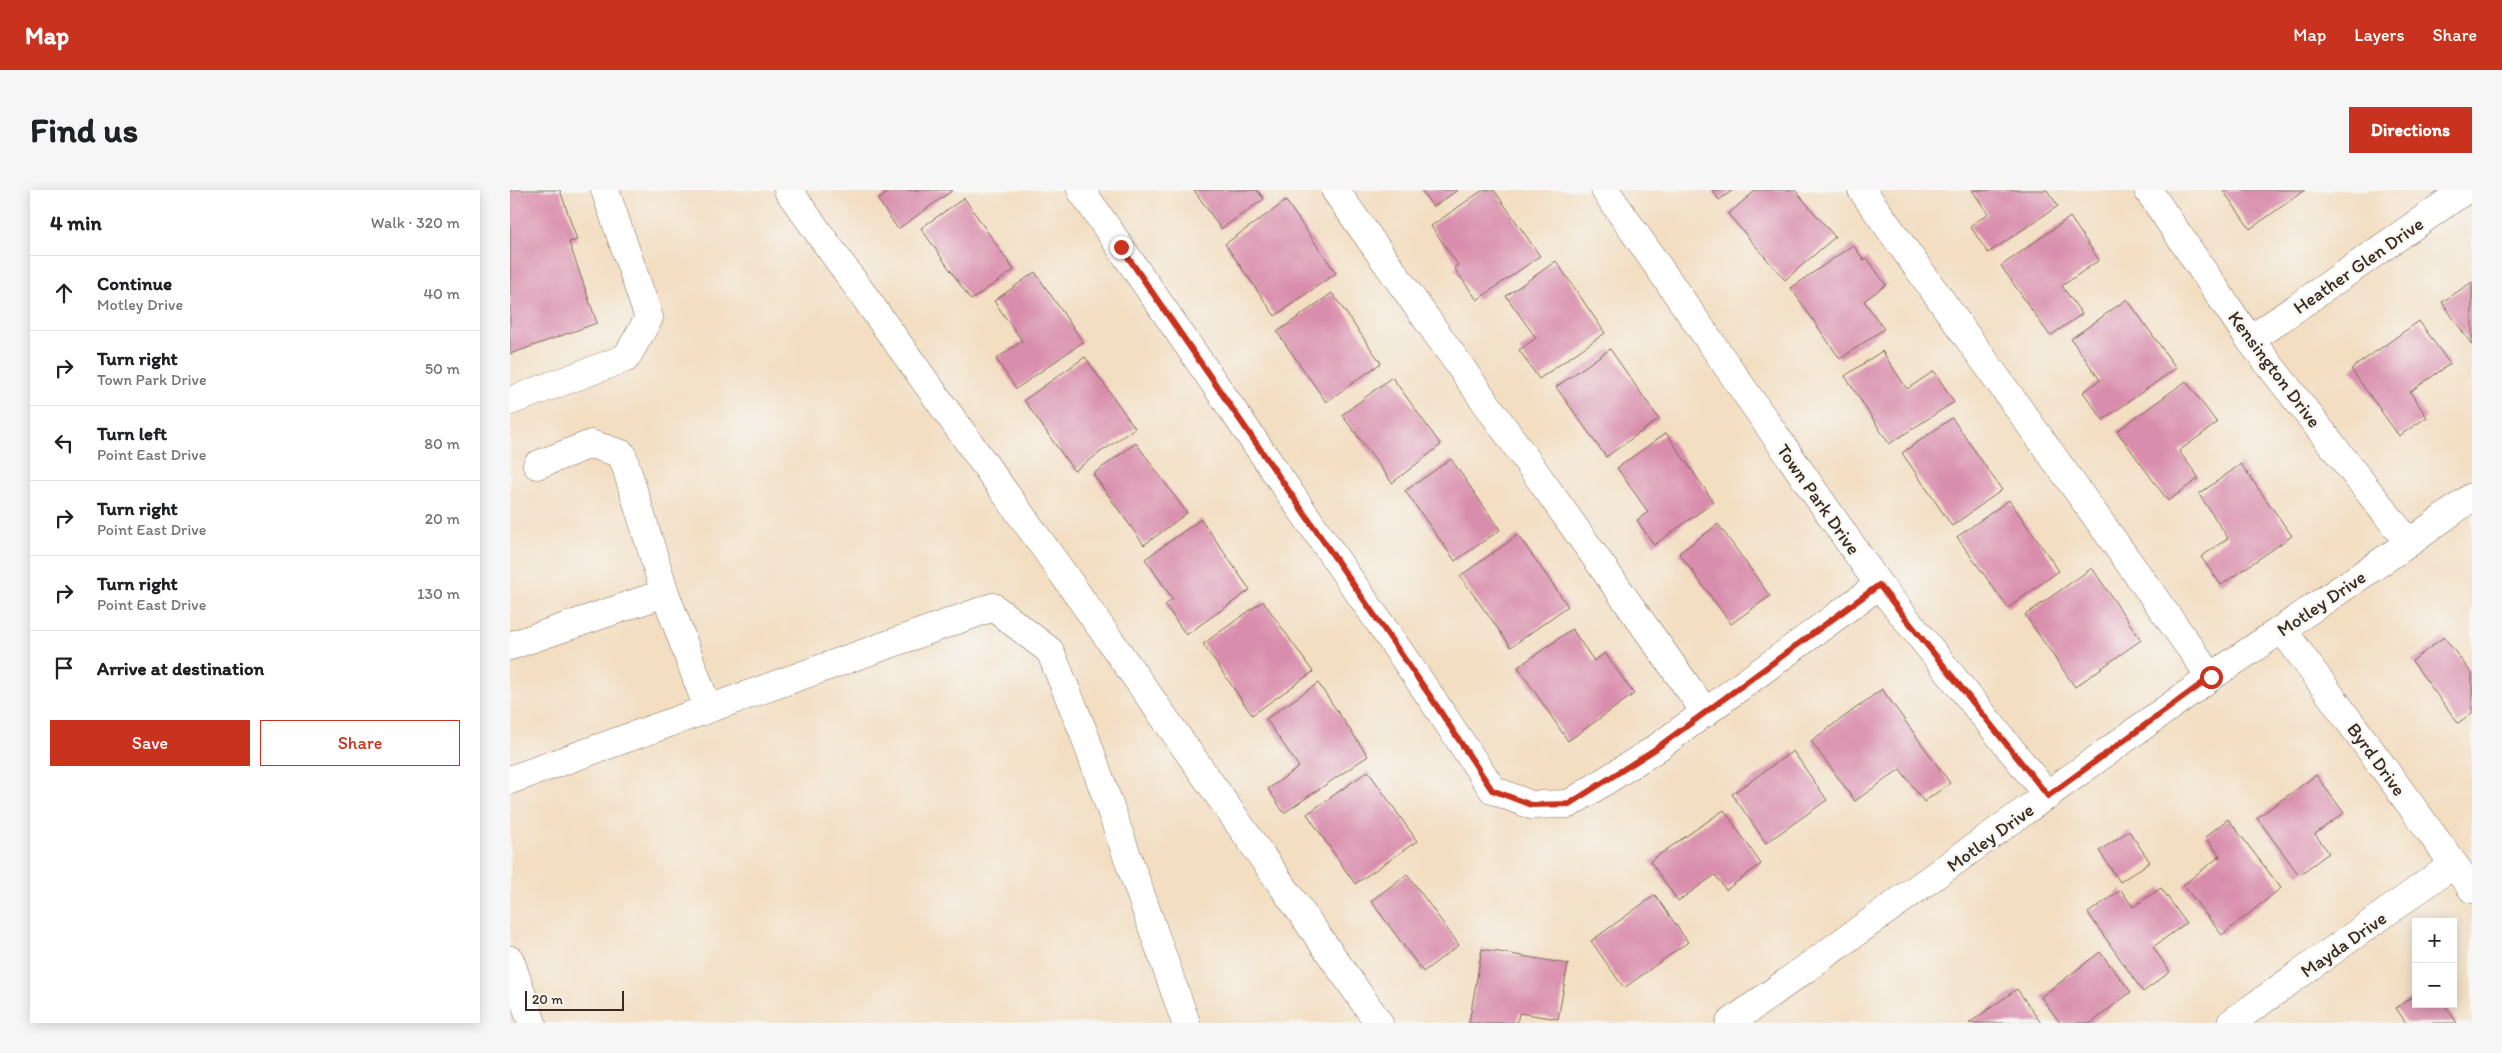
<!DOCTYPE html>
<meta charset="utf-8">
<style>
:root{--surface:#fff;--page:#f6f6f6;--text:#202124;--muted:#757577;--line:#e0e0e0;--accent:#c8321e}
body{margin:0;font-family:Itim,sans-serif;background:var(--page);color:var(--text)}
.controls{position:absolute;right:15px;bottom:15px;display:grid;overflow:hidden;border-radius:0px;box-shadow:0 2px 12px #0003}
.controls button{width:45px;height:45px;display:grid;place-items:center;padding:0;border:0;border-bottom:1px solid var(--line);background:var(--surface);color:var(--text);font:25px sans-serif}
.scale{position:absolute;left:15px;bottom:12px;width:99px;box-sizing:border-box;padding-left:5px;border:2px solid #3b2a1e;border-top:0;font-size:14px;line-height:18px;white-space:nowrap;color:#3b2a1e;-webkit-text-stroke:4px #f6f6f2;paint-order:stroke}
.stop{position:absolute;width:15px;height:15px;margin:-11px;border:4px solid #c8321e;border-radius:50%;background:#fff}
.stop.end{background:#c8321e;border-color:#fff;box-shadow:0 1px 5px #0008}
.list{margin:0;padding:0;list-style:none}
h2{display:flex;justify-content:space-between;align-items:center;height:65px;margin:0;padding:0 20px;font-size:21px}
h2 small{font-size:16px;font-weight:400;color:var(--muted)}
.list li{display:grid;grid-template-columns:32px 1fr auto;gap:15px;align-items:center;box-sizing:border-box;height:75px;padding:0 20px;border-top:1px solid var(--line)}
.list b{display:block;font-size:19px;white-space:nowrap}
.list p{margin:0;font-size:16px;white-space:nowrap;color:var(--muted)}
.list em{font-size:16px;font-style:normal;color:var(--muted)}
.actions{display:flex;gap:10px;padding:15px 20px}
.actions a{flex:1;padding:11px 0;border:1px solid var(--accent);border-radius:0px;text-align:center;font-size:18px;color:var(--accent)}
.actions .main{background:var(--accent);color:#fff}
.icon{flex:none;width:28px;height:28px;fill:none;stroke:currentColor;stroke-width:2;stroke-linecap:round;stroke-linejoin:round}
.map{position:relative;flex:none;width:1962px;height:833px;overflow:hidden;border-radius:0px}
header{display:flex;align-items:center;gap:30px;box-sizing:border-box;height:70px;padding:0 25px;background:var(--accent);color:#fff}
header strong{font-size:24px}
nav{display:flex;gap:28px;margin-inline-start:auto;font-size:18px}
.intro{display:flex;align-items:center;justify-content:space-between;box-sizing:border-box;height:120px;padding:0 30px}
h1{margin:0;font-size:35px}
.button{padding:12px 22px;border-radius:0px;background:var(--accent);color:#fff;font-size:18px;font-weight:700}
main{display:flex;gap:30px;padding:0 30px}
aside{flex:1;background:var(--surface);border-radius:0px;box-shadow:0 2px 12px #0003}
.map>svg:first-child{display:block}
.building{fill:#d98dac}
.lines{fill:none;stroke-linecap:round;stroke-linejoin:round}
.minor-casing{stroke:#7b6957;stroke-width:29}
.major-casing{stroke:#7b6957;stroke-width:29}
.minor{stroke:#fff;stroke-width:28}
.major{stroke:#fff;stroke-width:28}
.route{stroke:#c8321e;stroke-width:6}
.labels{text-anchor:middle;stroke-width:4.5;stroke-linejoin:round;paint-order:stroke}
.street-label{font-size:19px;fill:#3b2a1e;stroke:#f6f6f2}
</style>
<header>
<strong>Map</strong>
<nav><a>Map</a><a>Layers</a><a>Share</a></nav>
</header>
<div class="intro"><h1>Find us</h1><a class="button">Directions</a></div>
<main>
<aside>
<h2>4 min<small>Walk · 320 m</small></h2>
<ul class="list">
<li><svg class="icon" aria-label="ahead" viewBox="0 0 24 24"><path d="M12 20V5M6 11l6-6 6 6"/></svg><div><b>Continue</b><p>Motley Drive</p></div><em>40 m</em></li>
<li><svg class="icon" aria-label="right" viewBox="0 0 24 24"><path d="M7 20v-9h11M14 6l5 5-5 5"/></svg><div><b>Turn right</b><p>Town Park Drive</p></div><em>50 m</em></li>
<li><svg class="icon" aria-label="left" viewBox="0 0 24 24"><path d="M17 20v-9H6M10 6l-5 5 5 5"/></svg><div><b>Turn left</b><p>Point East Drive</p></div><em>80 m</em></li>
<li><svg class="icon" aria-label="right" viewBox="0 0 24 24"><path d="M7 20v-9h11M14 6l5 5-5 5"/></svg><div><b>Turn right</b><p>Point East Drive</p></div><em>20 m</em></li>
<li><svg class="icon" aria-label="right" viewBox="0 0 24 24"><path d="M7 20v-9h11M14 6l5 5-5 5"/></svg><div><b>Turn right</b><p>Point East Drive</p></div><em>130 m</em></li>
<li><svg class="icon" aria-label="arrive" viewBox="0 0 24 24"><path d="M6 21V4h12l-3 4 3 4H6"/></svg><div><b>Arrive at destination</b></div></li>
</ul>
<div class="actions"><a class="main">Save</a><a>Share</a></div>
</aside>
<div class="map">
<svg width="1962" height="833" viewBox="0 0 1962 833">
<rect width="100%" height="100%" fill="#f6f6f2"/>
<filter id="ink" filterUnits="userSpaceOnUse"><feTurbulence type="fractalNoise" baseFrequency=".02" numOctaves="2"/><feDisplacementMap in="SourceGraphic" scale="10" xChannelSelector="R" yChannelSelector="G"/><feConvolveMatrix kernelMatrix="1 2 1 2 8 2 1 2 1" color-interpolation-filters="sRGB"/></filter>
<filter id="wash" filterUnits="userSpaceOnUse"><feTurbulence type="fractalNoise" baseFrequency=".0096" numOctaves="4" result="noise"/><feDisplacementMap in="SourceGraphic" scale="20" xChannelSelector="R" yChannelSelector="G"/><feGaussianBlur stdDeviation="1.12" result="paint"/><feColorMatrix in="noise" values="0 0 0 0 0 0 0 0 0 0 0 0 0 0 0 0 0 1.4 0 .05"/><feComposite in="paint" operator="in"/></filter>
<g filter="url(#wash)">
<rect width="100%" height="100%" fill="#f3dec2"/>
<g id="blocks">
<path class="building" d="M 0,0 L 50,0 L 67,50 L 59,52 L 87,133 L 0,164 Z
M 381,0 L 443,0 L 388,39 L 368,10 Z
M 684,0 L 747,0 L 754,9 L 711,39 Z
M 911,0 L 948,0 L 923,17 Z
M 973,0 L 984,0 L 1030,66 L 967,110 L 944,78 L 948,75 L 921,36 Z
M 1202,0 L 1223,0 L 1209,10 Z
M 1246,0 L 1285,0 L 1325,47 L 1275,90 L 1218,24 Z
M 1462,0 L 1537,0 L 1548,16 L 1478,63 L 1460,36 L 1478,24 Z
M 1713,0 L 1795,0 L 1740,39 Z
M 454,8 L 504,80 L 461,110 L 411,38 Z
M 776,11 L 826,83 L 765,126 L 715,54 Z
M 1560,27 L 1589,70 L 1552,96 L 1572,124 L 1540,146 L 1491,76 Z
M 1343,55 L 1354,70 L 1357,68 L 1376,95 L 1354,111 L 1374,139 L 1330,169 L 1281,98 Z
M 1046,71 L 1095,143 L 1029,189 L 1009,160 L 1026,148 L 996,106 Z
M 525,82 L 573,152 L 506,199 L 486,169 L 512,151 L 484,111 Z
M 1962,92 L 1962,155 L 1932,112 Z
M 822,103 L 871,173 L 816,212 L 767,142 Z
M 1617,109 L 1666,178 L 1593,230 L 1573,202 L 1590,190 L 1561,149 Z
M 1909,131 L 1940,174 L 1900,202 L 1917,227 L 1889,246 L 1841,179 Z
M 1100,159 L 1149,229 L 1096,267 L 1046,197 Z
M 1372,161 L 1397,199 L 1424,181 L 1444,212 L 1379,254 L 1335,186 Z
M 575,167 L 625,238 L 564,281 L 514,210 Z
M 882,187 L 931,255 L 882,293 L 832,225 Z
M 1676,191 L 1707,233 L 1669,261 L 1689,288 L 1658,311 L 1607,241 Z
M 1442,228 L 1492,300 L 1442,336 L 1392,263 Z
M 1156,243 L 1204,312 L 1144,355 L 1127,330 L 1138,322 L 1107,278 Z
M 626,253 L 677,323 L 634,355 L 583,284 Z
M 941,269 L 990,340 L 945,371 L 895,301 Z
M 1731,274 L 1782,346 L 1711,395 L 1691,367 L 1718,348 L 1689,304 Z
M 1499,310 L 1549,381 L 1498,418 L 1447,347 Z
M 691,329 L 740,400 L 676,445 L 655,415 L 663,409 L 635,369 Z
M 1208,334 L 1260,406 L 1221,434 L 1169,363 Z
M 1008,345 L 1058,416 L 1001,457 L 950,386 Z
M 1582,378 L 1631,450 L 1565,497 L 1515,425 Z
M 753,411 L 803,482 L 742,525 L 693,454 Z
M 1062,439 L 1084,471 L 1095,463 L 1124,504 L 1058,551 L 1008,477 Z
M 1934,447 L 1962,484 L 1962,523 L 1948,533 L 1902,471 Z
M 808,493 L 858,566 L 774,623 L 758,599 L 789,577 L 756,529 Z
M 1372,499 L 1440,593 L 1414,612 L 1390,579 L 1345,611 L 1301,551 Z
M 1283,561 L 1317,610 L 1256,653 L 1222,604 Z
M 858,581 L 907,651 L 845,694 L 797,624 Z
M 1806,585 L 1834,623 L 1805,644 L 1819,663 L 1789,685 L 1747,628 Z
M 1214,620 L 1251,674 L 1216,700 L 1205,685 L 1168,711 L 1140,671 Z
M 1718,629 L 1771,698 L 1712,745 L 1673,695 L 1710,666 L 1695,647 Z
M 1619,641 L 1640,672 L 1610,692 L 1589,661 Z
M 897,684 L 949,755 L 913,782 L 861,711 Z
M 1651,698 L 1676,733 L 1643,757 L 1660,782 L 1633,802 L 1578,723 L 1611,700 L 1623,717 Z
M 1145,705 L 1178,752 L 1114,798 L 1081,751 Z
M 972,759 L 1058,774 L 1048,829 L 1009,823 L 1007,833 L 959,833 Z
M 1590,762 L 1621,802 L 1581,833 L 1550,833 L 1531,807 Z
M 1507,799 L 1531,833 L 1459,833 Z
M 1906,804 L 1906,814 L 1934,814 L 1947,833 L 1896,833 L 1886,818 Z"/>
</g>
</g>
<g filter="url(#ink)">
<use href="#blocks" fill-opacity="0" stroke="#7b6957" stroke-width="1"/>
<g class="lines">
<defs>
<path id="minor" d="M 278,0 L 549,378 L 869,833
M 571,0 L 920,506 L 983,600 L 1021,615 L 1059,614 L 1144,560 L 1369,395
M 825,0 L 1196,523
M 1095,0 L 1369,395 L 1538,606
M 1352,0 L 1701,487
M 1638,0 L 1740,150 L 1899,353
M 1740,150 L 1955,0
M 0,211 L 116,168 L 139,128 L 95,0
M 155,403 L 198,519
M 1772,439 L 1962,699
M 0,456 L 155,403 L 112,264 L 81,254 L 27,275
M 0,590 L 483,417 L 540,461 L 573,541 L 676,833
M 0,770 L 22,833
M 1721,833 L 1944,674"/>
<path id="major" d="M 1220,833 L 1701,487 L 1899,353 L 1962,307"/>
</defs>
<use href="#minor" class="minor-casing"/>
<use href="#major" class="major-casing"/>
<use href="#minor" class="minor"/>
<use href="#major" class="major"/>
</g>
</g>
<g class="lines" filter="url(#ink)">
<path class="route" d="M 611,57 L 920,506 L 982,600 L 1021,615 L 1059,614 L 1144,560 L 1369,395 L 1538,606 L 1701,487"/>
</g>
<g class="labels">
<g class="street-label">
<text transform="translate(1848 75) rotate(-35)" y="7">Heather Glen Drive</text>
<text transform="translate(1765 179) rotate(53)" y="7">Kensington Drive</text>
<text transform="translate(1309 309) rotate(55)" y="7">Town Park Drive</text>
<text transform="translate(1811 413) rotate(-34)" y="7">Motley Drive</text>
<text transform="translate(1867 569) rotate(54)" y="7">Byrd Drive</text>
<text transform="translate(1480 647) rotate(-36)" y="7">Motley Drive</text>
<text transform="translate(1833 754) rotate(-35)" y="7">Mayda Drive</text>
</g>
</g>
</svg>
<div class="controls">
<button>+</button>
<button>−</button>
</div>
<div class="scale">20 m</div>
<div class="stop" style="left:1701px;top:487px"></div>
<div class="stop end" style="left:611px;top:57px"></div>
</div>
</main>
